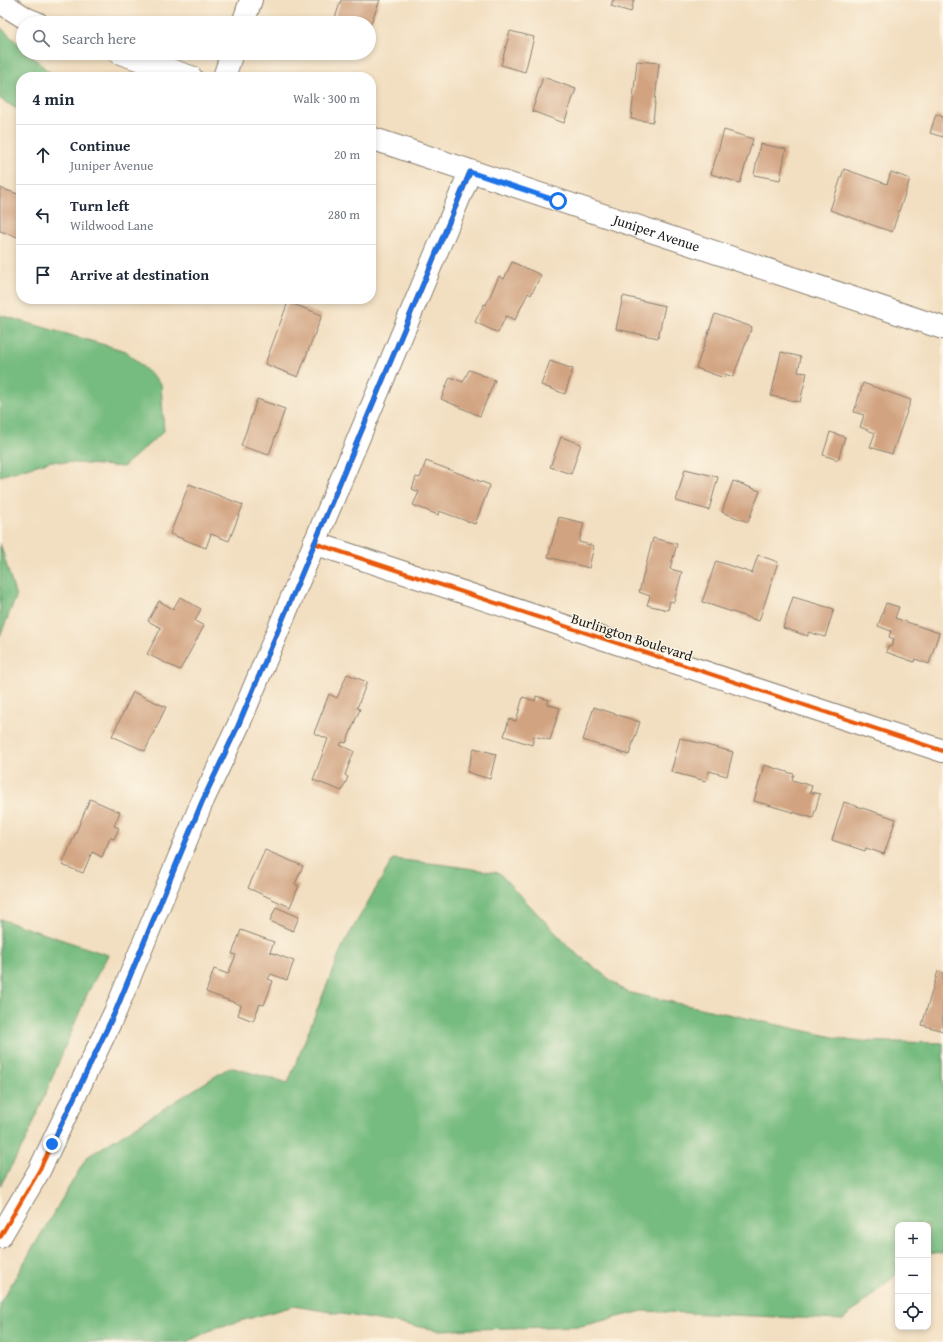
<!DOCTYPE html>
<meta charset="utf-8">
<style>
:root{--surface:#fff;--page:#f6f6f7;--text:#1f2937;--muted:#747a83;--line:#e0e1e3}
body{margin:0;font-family:"Gentium Book Plus",serif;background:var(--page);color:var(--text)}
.controls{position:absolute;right:12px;bottom:12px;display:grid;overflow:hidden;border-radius:8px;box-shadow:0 2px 6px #0003}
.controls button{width:36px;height:36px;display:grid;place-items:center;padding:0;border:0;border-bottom:1px solid var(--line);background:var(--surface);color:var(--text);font:20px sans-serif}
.stop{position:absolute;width:12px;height:12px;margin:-9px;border:3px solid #1a73e8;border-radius:50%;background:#fff}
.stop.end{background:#1a73e8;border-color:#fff;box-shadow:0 1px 4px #0008}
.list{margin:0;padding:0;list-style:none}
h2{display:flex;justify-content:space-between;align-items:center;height:52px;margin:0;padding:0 16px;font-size:17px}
h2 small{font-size:13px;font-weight:400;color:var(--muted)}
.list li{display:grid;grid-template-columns:26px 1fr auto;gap:12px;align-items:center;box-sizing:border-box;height:60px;padding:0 16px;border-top:1px solid var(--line)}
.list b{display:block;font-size:15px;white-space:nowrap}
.list p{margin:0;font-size:13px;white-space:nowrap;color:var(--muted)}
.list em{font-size:13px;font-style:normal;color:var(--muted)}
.icon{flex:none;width:22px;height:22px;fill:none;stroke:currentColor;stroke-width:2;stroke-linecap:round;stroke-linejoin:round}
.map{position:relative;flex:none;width:943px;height:1342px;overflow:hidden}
.search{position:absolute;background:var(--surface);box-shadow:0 2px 6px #0003;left:16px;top:16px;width:360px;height:44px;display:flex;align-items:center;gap:10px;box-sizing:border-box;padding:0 14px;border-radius:22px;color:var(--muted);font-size:15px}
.panel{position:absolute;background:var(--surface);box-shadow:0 2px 6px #0003;left:16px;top:72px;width:360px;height:232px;border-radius:16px}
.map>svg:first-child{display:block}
.forest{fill:#76bb7f;stroke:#496c4e}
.building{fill:#d1a380}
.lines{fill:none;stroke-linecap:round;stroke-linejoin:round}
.minor-casing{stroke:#877d6e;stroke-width:24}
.minor{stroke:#fff;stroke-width:22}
.cycleway-casing{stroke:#fcf5e5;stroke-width:6}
.cycleway{stroke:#e8590c;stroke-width:4}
.route{stroke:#1a73e8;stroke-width:5}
.labels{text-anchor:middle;stroke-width:3;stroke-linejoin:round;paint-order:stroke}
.street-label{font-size:14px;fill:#1c1c1c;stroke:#fcf5e5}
</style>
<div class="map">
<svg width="943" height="1342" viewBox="0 0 943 1342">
<rect width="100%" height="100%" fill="#fcf5e5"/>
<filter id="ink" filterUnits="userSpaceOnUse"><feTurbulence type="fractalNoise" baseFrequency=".025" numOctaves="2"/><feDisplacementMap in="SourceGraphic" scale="8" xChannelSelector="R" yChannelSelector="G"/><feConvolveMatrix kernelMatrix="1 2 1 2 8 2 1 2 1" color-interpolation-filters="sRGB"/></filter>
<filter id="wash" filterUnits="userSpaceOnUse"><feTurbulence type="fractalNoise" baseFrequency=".012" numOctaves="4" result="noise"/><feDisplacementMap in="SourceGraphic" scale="16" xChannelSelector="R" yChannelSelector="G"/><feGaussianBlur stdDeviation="0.9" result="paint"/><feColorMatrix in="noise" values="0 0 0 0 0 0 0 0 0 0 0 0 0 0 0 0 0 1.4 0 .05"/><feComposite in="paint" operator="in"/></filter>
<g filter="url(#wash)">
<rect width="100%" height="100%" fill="#f2dec0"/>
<path class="forest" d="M 0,27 L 23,48 L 23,53 L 28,53 L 55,77 L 21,77 L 21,111 L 0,99 Z
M 0,315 L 126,351 L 161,384 L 164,431 L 123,467 L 51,461 L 0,476 Z
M 0,543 L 16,597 L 0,636 Z
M 393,859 L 447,865 L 499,873 L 572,950 L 626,992 L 852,1041 L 943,1043 L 943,1254 L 928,1253 L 928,1225 L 898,1225 L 898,1273 L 843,1320 L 643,1311 L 581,1326 L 438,1330 L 294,1306 L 215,1328 L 187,1342 L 0,1342 L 0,1303 L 87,1157 L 230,1067 L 288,1083 L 342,947 Z
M 0,919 L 108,955 L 88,992 L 26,1140 L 0,1186 Z"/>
<g id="blocks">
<path class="building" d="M 341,0 L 380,0 L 369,28 L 369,23 L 349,23 L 335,18 Z
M 613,0 L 634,0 L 631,12 L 611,6 Z
M 510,31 L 534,37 L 525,72 L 501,65 Z
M 637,61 L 659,63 L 653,122 L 631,119 Z
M 543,77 L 576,89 L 564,123 L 532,111 Z
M 936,114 L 943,117 L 943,137 L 930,133 Z
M 724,130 L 753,139 L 740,183 L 711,174 Z
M 760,144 L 786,149 L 780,180 L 754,175 Z
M 844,169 L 887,184 L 891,172 L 910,179 L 892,232 L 830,210 Z
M 0,188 L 21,195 L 21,238 L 0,231 Z
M 512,262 L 541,275 L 531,295 L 528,293 L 515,320 L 506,316 L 498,333 L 475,322 L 484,304 L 486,305 L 499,276 L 504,279 Z
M 623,296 L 665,306 L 658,338 L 616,329 Z
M 288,302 L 322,315 L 298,377 L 265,364 Z
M 715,314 L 752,327 L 733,377 L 725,374 L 724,378 L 696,368 Z
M 781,352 L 801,357 L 798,372 L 807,373 L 800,402 L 771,396 Z
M 550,361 L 573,369 L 565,394 L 541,385 Z
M 469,370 L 495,380 L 480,416 L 441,399 L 450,377 L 463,382 Z
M 863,383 L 911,400 L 892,454 L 870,447 L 875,433 L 860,427 L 864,415 L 854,412 Z
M 257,399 L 285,409 L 269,455 L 241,446 Z
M 830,432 L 845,437 L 838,460 L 823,455 Z
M 561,437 L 581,444 L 571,474 L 550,467 Z
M 426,461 L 490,485 L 475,524 L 439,511 L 438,515 L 413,505 L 419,492 L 412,489 L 416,477 L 420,478 Z
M 685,469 L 718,477 L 709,510 L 676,501 Z
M 733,481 L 760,491 L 748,522 L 722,512 Z
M 189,484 L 243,505 L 229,541 L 211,534 L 206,548 L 170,534 Z
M 559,517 L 584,523 L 579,542 L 594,546 L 589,568 L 548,557 Z
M 653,538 L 677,544 L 670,569 L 682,572 L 674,602 L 670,601 L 668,610 L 647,605 L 650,596 L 639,592 Z
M 758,555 L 778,562 L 759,621 L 702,602 L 716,561 L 752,573 Z
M 180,597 L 201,609 L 195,621 L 204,626 L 180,670 L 147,654 L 161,628 L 148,621 L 159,601 L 173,609 Z
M 793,597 L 834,609 L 825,637 L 808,632 L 808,636 L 783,628 Z
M 886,603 L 899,607 L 895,618 L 939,633 L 929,664 L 915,659 L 914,662 L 886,652 L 888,646 L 891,647 L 894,639 L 889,637 L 891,631 L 878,626 Z
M 347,674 L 367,682 L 357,708 L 360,709 L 346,743 L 342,742 L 340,745 L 354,751 L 345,775 L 348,777 L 342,791 L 313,780 L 328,739 L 314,733 L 329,694 L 337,698 Z
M 133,692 L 166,707 L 145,751 L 112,736 Z
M 536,696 L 549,700 L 547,704 L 560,708 L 550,740 L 534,736 L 532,745 L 504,736 L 509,719 L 516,721 L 523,697 L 535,701 Z
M 594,707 L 640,722 L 629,755 L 583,740 Z
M 680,738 L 733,752 L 727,776 L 709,771 L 706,781 L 671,772 Z
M 474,748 L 496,754 L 490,779 L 467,772 Z
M 764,765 L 794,774 L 792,780 L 812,786 L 810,792 L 820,794 L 813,818 L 754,801 Z
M 90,799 L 120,812 L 114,826 L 119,828 L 114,839 L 110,838 L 102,857 L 92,852 L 83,873 L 62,865 Z
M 844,802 L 896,819 L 884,854 L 866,848 L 865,851 L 832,840 Z
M 265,850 L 303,866 L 295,884 L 299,886 L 290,907 L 248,888 Z
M 276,907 L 299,917 L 293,931 L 270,921 Z
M 241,930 L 274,942 L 270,952 L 294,961 L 287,980 L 271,974 L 268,979 L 273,981 L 264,1005 L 260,1004 L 253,1021 L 238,1015 L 241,1005 L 206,992 L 214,969 L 228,974 L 236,955 L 232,954 Z
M 938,971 L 943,973 L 943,1031 L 922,1025 Z"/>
</g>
</g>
<g filter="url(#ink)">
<use href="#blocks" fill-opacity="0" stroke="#877d6e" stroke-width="1"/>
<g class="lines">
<defs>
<g id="minor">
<path d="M 0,2 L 27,19 L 37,23"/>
<path d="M 243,23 L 251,0"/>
<path d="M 120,53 L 191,77"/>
<path d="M 224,77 L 232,53"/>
<path id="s1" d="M 371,138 L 943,328"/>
<path d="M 314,543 L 943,751"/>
<path d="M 0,1237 L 39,1171 L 116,1010 L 202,802 L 238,726 L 470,172"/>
</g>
</defs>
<use href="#minor" class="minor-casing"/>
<use href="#minor" class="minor"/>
<defs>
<path id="cycleway" d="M 314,543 L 943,751
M 0,1237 L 39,1171 L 116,1010 L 202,802 L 238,726 L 470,172"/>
</defs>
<use href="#cycleway" class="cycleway-casing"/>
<use href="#cycleway" class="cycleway"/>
</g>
</g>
<g class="lines" filter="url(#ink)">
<path class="route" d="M 52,1144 L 116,1010 L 202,802 L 238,726 L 470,172 L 558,201"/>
</g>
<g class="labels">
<g class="street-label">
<text dy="5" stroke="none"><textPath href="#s1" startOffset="301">Juniper Avenue</textPath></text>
<text transform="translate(632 637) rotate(18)" y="5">Burlington Boulevard</text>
</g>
</g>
</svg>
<div class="controls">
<button>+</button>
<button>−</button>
<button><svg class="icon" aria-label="locate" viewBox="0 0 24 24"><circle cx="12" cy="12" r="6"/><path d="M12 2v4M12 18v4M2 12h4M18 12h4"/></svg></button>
</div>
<div class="stop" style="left:558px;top:201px"></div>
<div class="stop end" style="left:52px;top:1144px"></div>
<div class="search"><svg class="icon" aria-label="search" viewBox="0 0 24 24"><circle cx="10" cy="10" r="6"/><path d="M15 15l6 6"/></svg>Search here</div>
<section class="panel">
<h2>4 min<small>Walk · 300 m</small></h2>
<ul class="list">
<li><svg class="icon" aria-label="ahead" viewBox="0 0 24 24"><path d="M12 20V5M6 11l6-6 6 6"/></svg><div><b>Continue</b><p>Juniper Avenue</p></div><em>20 m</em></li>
<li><svg class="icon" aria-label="left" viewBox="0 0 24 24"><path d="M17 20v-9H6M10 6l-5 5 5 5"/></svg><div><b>Turn left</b><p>Wildwood Lane</p></div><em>280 m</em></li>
<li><svg class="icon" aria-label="arrive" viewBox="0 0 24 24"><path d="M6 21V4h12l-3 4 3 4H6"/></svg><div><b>Arrive at destination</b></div></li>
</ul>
</section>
</div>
